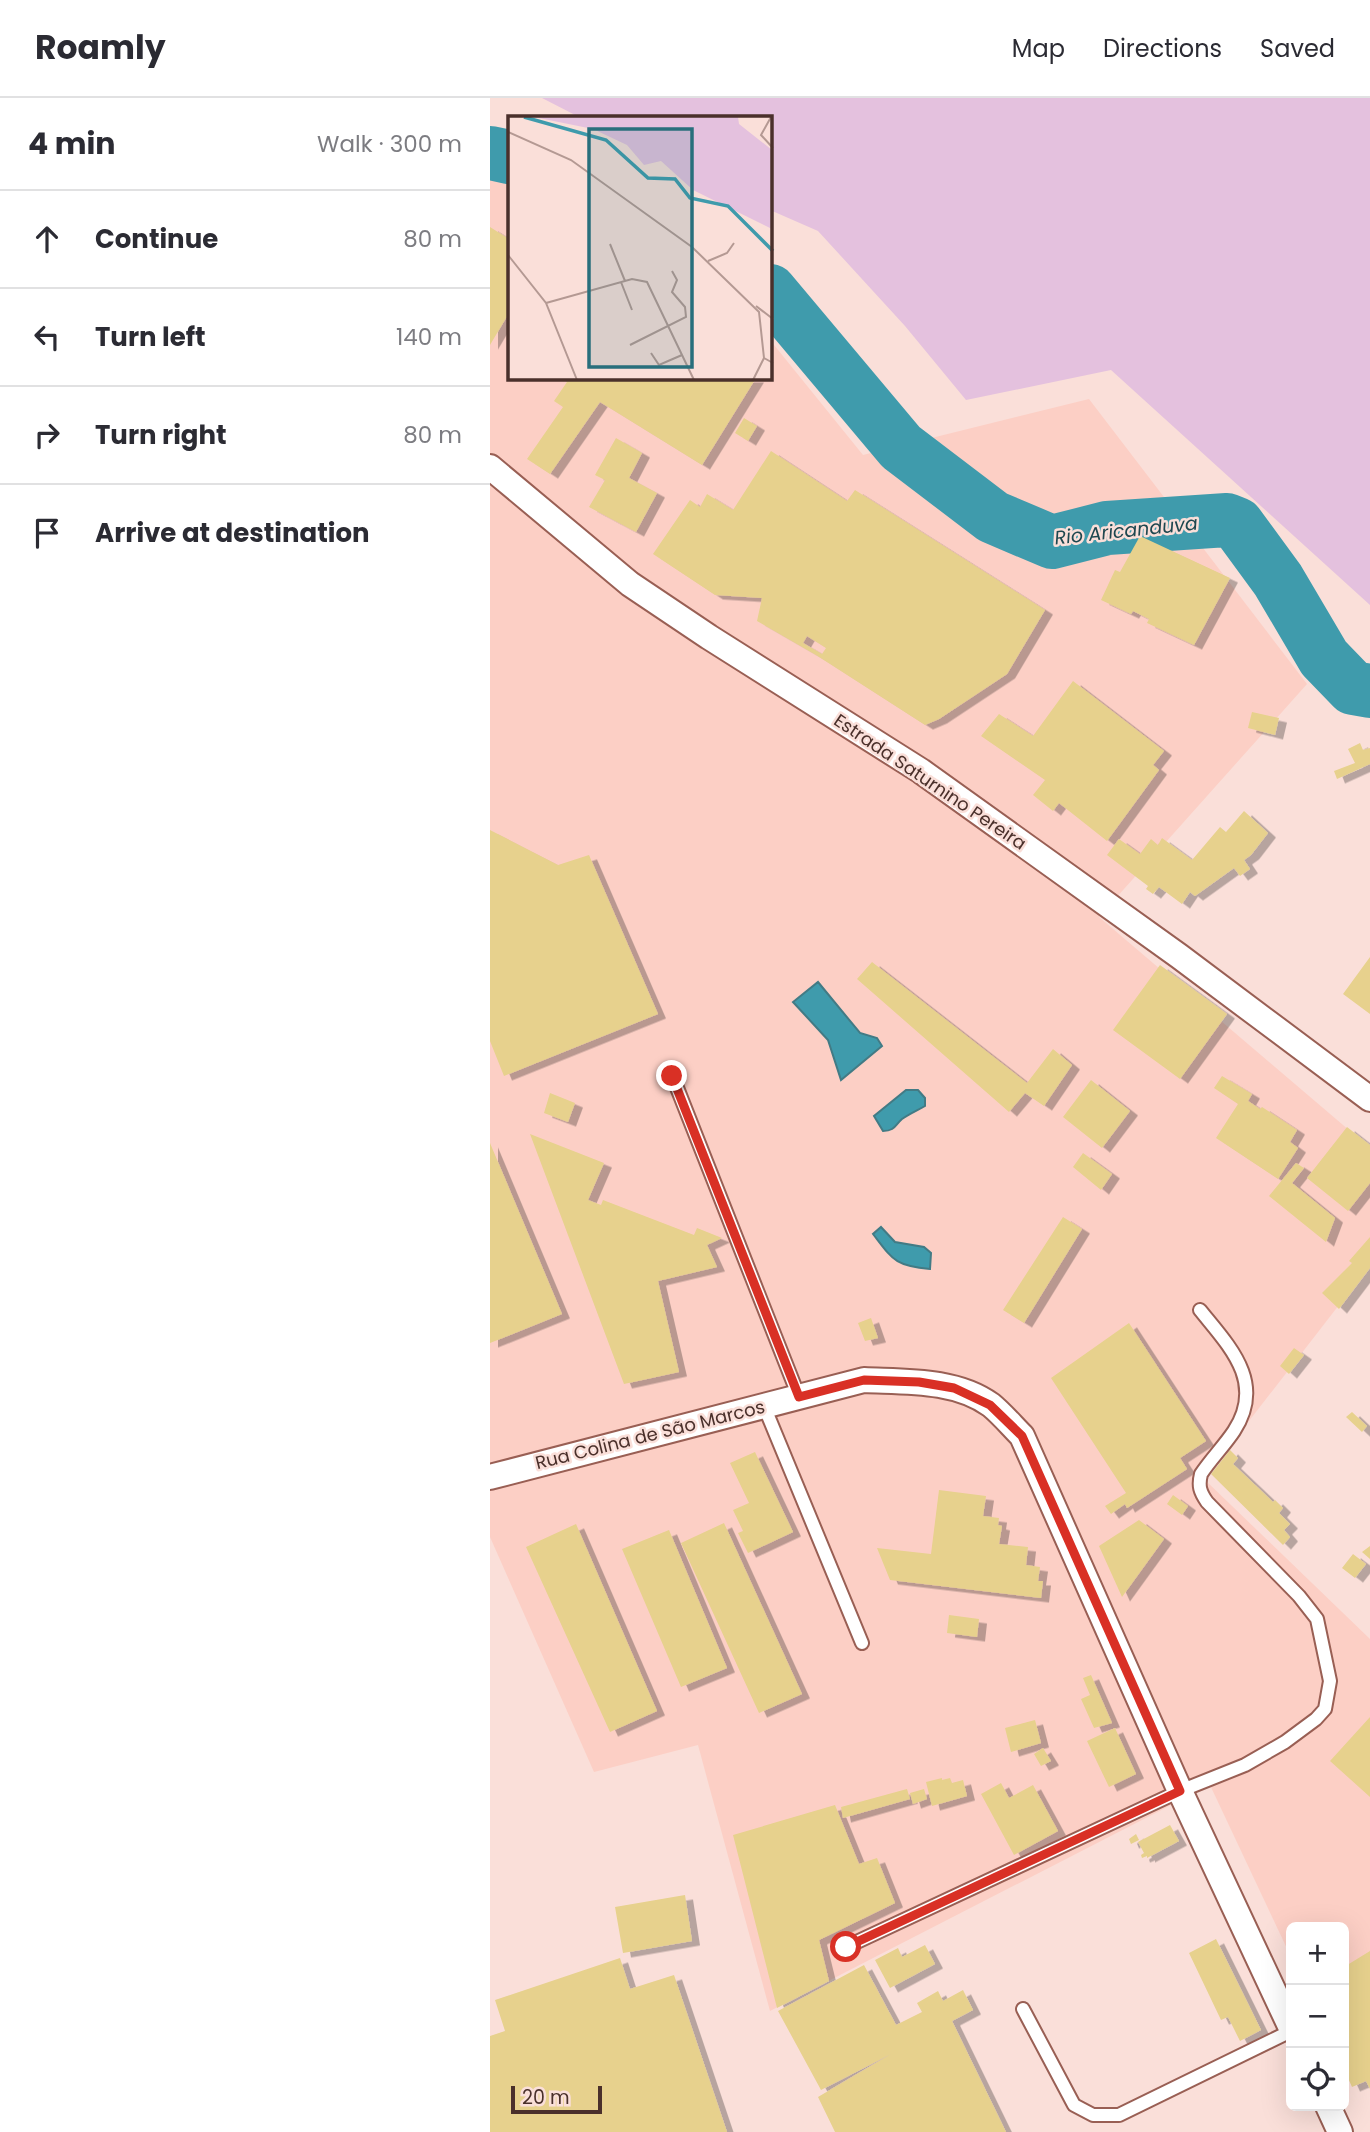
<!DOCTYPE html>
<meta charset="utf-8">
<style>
:root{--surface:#fff;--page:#f2f2f3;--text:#2b2b33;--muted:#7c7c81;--line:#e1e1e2}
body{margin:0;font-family:Poppins,sans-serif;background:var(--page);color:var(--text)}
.controls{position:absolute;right:21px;bottom:21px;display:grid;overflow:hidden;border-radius:10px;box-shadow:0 7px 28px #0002}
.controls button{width:63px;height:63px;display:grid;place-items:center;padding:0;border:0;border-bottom:2px solid var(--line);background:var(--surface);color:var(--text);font:35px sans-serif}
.scale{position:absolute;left:21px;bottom:18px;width:91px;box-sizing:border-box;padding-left:7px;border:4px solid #4a302b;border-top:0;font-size:19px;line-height:24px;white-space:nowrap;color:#4a302b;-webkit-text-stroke:5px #fadfd9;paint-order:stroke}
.stop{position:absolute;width:21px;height:21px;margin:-16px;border:5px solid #d93025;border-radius:50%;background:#fff}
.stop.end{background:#d93025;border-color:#fff;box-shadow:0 2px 7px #0008}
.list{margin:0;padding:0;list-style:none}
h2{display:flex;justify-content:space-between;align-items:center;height:91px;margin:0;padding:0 28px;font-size:30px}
h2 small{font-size:23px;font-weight:400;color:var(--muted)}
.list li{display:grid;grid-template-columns:46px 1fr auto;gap:21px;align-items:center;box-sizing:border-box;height:98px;padding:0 28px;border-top:2px solid var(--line)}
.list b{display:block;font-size:26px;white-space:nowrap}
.list em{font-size:23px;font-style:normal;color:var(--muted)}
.icon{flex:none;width:38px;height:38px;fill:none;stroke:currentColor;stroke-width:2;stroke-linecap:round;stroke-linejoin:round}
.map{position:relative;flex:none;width:880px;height:2034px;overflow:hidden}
header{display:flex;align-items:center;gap:42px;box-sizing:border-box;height:98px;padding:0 35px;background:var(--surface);border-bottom:2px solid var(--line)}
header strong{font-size:33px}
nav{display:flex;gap:38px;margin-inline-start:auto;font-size:24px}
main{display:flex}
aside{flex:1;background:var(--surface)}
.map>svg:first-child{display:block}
.built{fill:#fccfc5}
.green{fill:#e4c1de}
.water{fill:#3f9bac;stroke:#427b85;stroke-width:2}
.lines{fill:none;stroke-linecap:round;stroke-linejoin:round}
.river{stroke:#3f9bac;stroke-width:54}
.building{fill:#e7d18d;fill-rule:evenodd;filter:url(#shadow)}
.lane-casing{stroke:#995f54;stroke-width:16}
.street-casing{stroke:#995f54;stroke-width:28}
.lane{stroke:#fff;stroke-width:12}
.street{stroke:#fff;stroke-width:24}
.route{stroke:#d93025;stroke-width:9}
.labels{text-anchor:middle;stroke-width:5;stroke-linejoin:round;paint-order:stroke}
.street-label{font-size:18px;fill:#4a302b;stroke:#fadfd9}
.water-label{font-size:19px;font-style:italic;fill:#1e474f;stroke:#fadfd9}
.inset-river{fill:none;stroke:#3f9bac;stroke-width:3.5}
.inset-road{fill:none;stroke:#b49993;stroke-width:2}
.view{fill:#286f7c;fill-opacity:0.15;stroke:#286f7c;stroke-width:3.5}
.inset-edge{fill:none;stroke:#4a302b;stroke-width:3.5}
</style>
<header>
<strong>Roamly</strong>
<nav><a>Map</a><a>Directions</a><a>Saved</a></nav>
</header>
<main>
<aside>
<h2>4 min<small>Walk · 300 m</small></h2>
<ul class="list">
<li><svg class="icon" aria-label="ahead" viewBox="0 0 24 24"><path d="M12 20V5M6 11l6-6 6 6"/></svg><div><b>Continue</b></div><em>80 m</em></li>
<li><svg class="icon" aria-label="left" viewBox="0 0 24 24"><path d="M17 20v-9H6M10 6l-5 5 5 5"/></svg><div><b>Turn left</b></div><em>140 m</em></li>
<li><svg class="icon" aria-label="right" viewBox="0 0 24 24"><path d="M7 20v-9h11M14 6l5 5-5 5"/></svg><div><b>Turn right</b></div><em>80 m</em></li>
<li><svg class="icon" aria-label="arrive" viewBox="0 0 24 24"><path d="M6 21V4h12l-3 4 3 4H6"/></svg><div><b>Arrive at destination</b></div></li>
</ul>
</aside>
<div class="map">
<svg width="880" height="2034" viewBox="0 0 880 2034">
<defs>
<filter id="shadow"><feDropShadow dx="8" dy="4.5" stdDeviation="0" flood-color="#0004"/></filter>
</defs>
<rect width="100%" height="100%" fill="#fadfd9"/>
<path class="built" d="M 0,75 L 19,80 L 19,280 L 280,280 L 280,242 L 373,357 L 599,301 L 817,586 L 609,819 L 880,1050 L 880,1167 L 714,1381 L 880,1541 L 880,1960 L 854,1971 L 854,1829 L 801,1829 L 801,1859 L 720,1687 L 280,1913 L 208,1647 L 104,1674 L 0,1439 Z"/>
<path class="green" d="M 52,0 L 880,0 L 880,507 L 621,272 L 476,302 L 415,228 L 328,133 L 280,112 L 280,19 L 89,19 Z"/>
<path class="water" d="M 328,884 L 370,935 L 387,940 L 392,948 L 351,982 L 338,942 L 303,904 Z
M 416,992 L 428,992 L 435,1000 L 435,1008 C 428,1012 419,1016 412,1021 C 405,1027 405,1033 393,1033 L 384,1018 Z
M 391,1129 L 405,1144 L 434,1149 L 441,1155 L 440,1171 C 405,1168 403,1162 383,1136 Z"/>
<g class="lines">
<path class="river" d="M 0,55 L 19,59
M 280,193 L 411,349 L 503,419 L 562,444 L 617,430 L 737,422 L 747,426 L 788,482 L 834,560 L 863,590 L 880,593"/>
</g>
<path class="building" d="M 0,129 L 19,141 L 19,215 L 0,247 Z
M 75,280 L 266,280 L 212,367 L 110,304 L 60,376 L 37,361 L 73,309 L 64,303 L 77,284 L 74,282 Z
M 254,320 L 267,328 L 258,343 L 245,335 Z
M 126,340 L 152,355 L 139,380 L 167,395 L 146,434 L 99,409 L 115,382 L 105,377 Z
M 281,353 L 357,403 L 365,392 L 555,512 L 517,576 L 449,621 L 435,627 L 326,557 L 267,523 L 272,500 L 225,497 L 163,456 L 200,402 L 210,409 L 217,396 L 243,412 ZM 317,538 L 336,550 L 332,556 L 313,545 Z
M 650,438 L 740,480 L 704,547 L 657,525 L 659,521 L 643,513 L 641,516 L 611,502 L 625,472 L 630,474 Z
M 583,583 L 674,653 L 663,667 L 669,672 L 617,743 L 569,705 L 563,713 L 543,697 L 555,682 L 491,638 L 509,616 L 543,638 Z
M 762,614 L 789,620 L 785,637 L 758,630 Z
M 870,645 L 873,652 L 880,650 L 880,666 L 847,681 L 844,673 L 865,665 L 858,651 Z
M 754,713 L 778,735 L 761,757 L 754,762 L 760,771 L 750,778 L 744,770 L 705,798 L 700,794 L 692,806 L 669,789 L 663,796 L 656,791 L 658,788 L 617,757 L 629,741 L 650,756 L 661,741 L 668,747 L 672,740 L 702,762 L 730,729 L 736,734 Z
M 0,732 L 68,767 L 99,757 L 168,916 L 14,978 L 0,943 Z
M 880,859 L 880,916 L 853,896 Z
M 382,864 L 537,985 L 563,951 L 582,967 L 554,1008 L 535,995 L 519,1014 L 367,881 Z
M 670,867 L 737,916 L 690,981 L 623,932 Z
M 732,978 L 762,996 L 758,1003 L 770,1011 L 772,1009 L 807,1032 L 800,1044 L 808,1050 L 788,1081 L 726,1040 L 748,1006 L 724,990 Z
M 601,982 L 640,1013 L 612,1050 L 573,1019 Z
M 60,995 L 85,1005 L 78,1024 L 54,1015 Z
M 857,1029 L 880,1047 L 880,1085 L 858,1113 L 817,1080 Z
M 40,1036 L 114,1065 L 98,1102 L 111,1107 L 113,1102 L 204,1137 L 207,1130 L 232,1140 L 217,1147 L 227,1169 L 168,1183 L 189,1274 L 134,1286 Z
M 0,1045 L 72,1216 L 0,1245 Z
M 593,1055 L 622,1076 L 611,1092 L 583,1069 Z
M 806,1065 L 814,1070 L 802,1085 L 845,1120 L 836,1144 L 779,1098 Z
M 573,1119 L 592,1131 L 534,1225 L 513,1212 Z
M 880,1139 L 880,1170 L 849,1211 L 832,1195 L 862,1165 L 859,1163 Z
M 381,1220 L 388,1240 L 375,1243 L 368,1225 Z
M 639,1225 L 716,1343 L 690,1360 L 697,1371 L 637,1410 L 635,1406 L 621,1416 L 615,1408 L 636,1395 L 561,1280 Z
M 804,1250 L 814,1257 L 799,1276 L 790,1268 Z
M 862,1314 L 877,1328 L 872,1334 L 856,1319 Z
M 740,1352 L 748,1360 L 743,1366 L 783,1404 L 785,1402 L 793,1410 L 789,1415 L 800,1426 L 794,1432 L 800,1439 L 793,1447 L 721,1376 Z
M 265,1354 L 303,1434 L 258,1455 L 248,1435 L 253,1433 L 243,1412 L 259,1405 L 240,1365 Z
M 449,1392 L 496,1398 L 493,1418 L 509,1420 L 508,1427 L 512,1428 L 509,1446 L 538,1449 L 536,1467 L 550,1469 L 548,1483 L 553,1483 L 551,1500 L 400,1482 L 387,1450 L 441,1456 Z
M 683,1397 L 698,1408 L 692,1417 L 677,1406 Z
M 649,1422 L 674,1441 L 632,1499 L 609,1448 Z
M 234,1425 L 312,1596 L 269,1615 L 191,1445 Z
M 86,1426 L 167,1613 L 120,1634 L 36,1449 Z
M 179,1432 L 237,1570 L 191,1589 L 132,1451 Z
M 880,1448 L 880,1461 L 872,1454 Z
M 863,1456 L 876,1466 L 865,1480 L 852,1470 Z
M 459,1517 L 489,1521 L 487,1539 L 457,1535 Z
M 601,1577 L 622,1625 L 604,1630 L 591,1601 L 600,1597 L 593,1580 Z
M 880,1619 L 880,1699 L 840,1663 Z
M 545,1622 L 551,1645 L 521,1654 L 515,1630 Z
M 625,1630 L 646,1676 L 619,1689 L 597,1643 Z
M 553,1650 L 561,1663 L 551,1668 L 544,1656 Z
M 452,1680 L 452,1682 L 460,1680 L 462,1685 L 473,1682 L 477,1698 L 442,1708 L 436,1684 Z
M 511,1685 L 519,1700 L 543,1687 L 568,1733 L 524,1757 L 491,1696 Z
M 417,1691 L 420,1701 L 353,1720 L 351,1709 Z
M 434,1691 L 437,1701 L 423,1706 L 420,1695 Z
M 345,1707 L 369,1766 L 387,1760 L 405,1805 L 329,1842 L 339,1883 L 287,1910 L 243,1737 Z
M 680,1727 L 689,1743 L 657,1760 L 657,1758 L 652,1760 L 651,1757 L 654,1755 L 648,1744 Z
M 646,1736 L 649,1742 L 641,1746 L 639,1741 Z
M 195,1797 L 202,1843 L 133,1855 L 125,1809 Z
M 726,1841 L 771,1932 L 750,1943 L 738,1919 L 731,1922 L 699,1855 Z
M 435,1847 L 445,1866 L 400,1890 L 385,1862 L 408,1850 L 412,1859 Z
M 880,1853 L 880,1991 L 876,1983 L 862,1989 L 854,1971 L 854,1869 Z
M 130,1860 L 140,1891 L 184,1877 L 237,2034 L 0,2034 L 0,1938 L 15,1933 L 5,1902 Z
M 374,1867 L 406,1927 L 432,1914 L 427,1905 L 448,1893 L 453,1903 L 473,1892 L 483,1912 L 462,1923 L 516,2034 L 345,2034 L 328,1999 L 401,1956 L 331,1992 L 288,1913 Z"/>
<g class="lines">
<defs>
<path id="lane" d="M 182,977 L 309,1299
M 274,1308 L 372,1545
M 356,1849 L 690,1693 L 755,1667 L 795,1644 L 826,1621 L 835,1611 L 840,1583 L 827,1521 L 809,1498 L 717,1404 C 710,1394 708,1388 711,1376 C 721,1361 734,1348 744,1333 C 776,1284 739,1248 710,1212
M 533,1911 L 584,2007 L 603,2017 L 629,2017 L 801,1933"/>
<path id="street" d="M 0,369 L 140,486 L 219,539 L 431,673 L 689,858 L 880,1001
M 0,1379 L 374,1282 C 415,1284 465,1281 501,1307 C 512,1316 522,1328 532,1338 L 690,1693 L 801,1930
M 838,2008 L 850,2034"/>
</defs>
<use href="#lane" class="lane-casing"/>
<use href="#street" class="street-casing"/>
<use href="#lane" class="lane"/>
<use href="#street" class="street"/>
</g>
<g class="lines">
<path class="route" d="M 182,978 L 309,1299 L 374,1282 L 429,1284 L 464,1290 L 500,1307 L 532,1338 L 690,1693 L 356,1849"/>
</g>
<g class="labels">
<g class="street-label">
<text transform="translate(440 684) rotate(34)" y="6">Estrada Saturnino Pereira</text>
<text transform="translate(160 1337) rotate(-14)" y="6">Rua Colina de São Marcos</text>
</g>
<g class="water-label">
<text transform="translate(636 432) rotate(-6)" y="7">Rio Aricanduva</text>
</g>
</g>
<g transform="translate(18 18)">
<rect width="264" height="264" fill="#fadfd9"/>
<path d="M 26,1 L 230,1 L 231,8 L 264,34 L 264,113 L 185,74 L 153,45 L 136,49 L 119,29 L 85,13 Z" fill="#e4c1de"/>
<path class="inset-river" d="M 16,1 L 98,24 L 140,62 L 167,63 L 182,82 L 220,90 L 265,135"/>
<path class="inset-road" d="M 263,1 L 253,19 L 265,32M 0,16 L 63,44 L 184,131 L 251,196 L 256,242 L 265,247M 102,128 L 117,165M 0,139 L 38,187 L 69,264M 200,145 L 219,137 L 226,127M 113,166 L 124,194M 38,187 L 124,163 L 139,166 L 186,264M 248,190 L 265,203M 122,229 L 178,201 L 177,191 L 164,176 L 169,164 L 164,155M 143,237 L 151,249 L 174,239M 245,264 L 256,242"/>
<path class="view" d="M 81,13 L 184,13 L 184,251 L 81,251 Z"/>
<rect width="264" height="264" class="inset-edge"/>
</g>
</svg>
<div class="controls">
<button>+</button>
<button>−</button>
<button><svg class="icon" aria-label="locate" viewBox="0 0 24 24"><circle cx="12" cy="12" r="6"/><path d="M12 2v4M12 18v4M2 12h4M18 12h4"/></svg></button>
</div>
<div class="scale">20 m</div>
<div class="stop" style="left:356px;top:1849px"></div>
<div class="stop end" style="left:182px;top:978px"></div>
</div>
</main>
